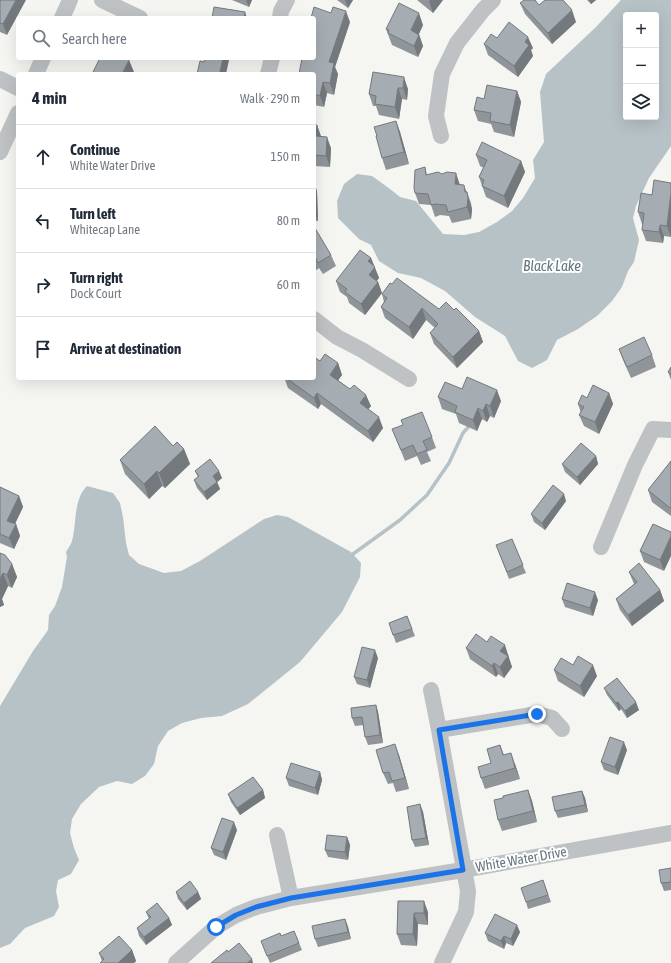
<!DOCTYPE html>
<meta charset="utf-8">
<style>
:root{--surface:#fff;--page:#f2f2f3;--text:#1f2937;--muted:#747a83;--line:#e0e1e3}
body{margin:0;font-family:"Asap Condensed",sans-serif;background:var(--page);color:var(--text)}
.controls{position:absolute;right:12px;top:12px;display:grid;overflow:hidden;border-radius:4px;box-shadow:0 4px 16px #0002}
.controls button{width:36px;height:36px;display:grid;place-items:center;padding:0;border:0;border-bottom:1px solid var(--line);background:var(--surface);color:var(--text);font:20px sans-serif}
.stop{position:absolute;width:12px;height:12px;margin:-9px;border:3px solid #1a73e8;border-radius:50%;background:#fff}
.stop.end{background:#1a73e8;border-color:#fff;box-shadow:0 1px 4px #0008}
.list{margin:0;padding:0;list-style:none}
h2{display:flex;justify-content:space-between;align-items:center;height:52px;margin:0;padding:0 16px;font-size:17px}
h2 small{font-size:13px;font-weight:400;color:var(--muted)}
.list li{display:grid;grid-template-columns:26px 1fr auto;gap:12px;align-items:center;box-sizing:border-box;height:64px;padding:0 16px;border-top:1px solid var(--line)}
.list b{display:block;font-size:15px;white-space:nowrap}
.list p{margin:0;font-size:13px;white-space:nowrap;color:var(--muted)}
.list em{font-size:13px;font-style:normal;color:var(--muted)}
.icon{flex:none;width:22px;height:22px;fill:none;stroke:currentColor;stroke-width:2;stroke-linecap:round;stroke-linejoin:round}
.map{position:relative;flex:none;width:671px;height:963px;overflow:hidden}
.search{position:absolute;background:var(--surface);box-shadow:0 4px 16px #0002;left:16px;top:16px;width:300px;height:44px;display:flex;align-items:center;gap:10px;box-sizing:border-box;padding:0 14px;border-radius:4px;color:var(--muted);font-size:15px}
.panel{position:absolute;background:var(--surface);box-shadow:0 4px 16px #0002;left:16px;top:72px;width:300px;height:308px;border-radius:4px}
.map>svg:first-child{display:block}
.water{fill:#b7c2c6;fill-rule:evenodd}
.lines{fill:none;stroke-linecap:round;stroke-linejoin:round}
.stream{stroke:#b7c2c6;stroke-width:3.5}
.minor{stroke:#bec2c5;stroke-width:16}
.wall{fill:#8f9599}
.shaded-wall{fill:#74797d}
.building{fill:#a6adb2;stroke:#74797d}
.route{stroke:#1a73e8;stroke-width:5}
.labels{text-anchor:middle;stroke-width:4;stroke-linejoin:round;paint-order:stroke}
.street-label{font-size:14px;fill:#677680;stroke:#fff}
.water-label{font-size:15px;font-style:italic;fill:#63777d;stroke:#fff}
</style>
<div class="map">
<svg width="671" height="963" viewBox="0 0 671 963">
<rect width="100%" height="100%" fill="#f5f5f2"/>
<path class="water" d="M 621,0 L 671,0 L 671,146 L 649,178 L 636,206 L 633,218 L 639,240 L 634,262 L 628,271 L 622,287 L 612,301 L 597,316 L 578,329 L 557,340 L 547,360 L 532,368 L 518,361 L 505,336 L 475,317 L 445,291 L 421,278 L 398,273 L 379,261 L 371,245 L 359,239 L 338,218 L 337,201 L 344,184 L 357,174 L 372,176 L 390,189 L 400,197 L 416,201 L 443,234 L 464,235 L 479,232 L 497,222 L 512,211 L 523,198 L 535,178 L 533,160 L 544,142 L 540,92 L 546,74 L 596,27 ZM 626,15 L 656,15 L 656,117 L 626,117 Z
M 87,486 L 113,493 L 120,503 L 123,517 L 126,543 L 129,555 L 139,564 L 164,573 L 181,571 L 200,561 L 264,519 L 277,515 L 288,517 L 351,552 L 361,563 L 360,577 L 342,612 L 300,662 L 248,704 L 222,716 L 201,718 L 182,723 L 168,731 L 158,746 L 154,764 L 145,776 L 132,784 L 117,781 L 99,787 L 81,804 L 72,819 L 70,833 L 74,848 L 79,860 L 71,874 L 58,880 L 56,891 L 59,907 L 54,916 L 25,928 L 10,944 L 0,948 L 0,706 L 33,651 L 48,630 L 49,615 L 55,606 L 62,587 L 67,557 L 66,552 C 68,548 71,545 72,541 C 77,523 73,500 87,486 Z"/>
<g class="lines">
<path class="stream" d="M 353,554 L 400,520 L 427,495 L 449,463 L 463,433 L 471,424"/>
<path class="minor" d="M 102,0 L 140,18
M 62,18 L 70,0
M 280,18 L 281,11 L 287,0
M 36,74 L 43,58
M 268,74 L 272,58
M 0,79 L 18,88
M 441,136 L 436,116 L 442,74 L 457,43 L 483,10 L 493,0
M 0,152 L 18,113
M 314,319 L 337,337 L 362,350 L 409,379
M 601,547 L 635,465 L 653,429 L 671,430
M 431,690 L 439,730 L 468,891 L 466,912 L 442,963
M 439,730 L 537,714 L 552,718 L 562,729
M 277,835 L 291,898
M 176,963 L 216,927 L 236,915 L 256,907 L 291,898 L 463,870 L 671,833"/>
</g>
<path class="wall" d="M 0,0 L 7,35 L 0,32 Z
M 232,0 L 252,0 L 249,7 Z
M 337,0 L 353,0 L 348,8 Z
M 417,0 L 443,0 L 433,13 Z
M 587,0 L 596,0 L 591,4 Z
M 520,3 L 576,22 L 552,44 L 525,14 Z
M 350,22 L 335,67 L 338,74 L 334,95 L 327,93 L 324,107 L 314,105 L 314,74 Z
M 423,25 L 419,34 L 423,46 L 418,57 L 392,45 L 386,29 Z
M 497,38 L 533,48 L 531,50 L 533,56 L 518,77 L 488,55 L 484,44 Z
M 373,72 L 408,89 L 407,100 L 402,99 L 399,119 L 379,115 L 376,106 L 373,106 L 369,94 Z
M 517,91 L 521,102 L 514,137 L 494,132 L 491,124 L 478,121 L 474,110 L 484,99 Z
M 396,121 L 400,132 L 409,164 L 386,170 L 382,158 L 377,136 Z
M 314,125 L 317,125 L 321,136 L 331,148 L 330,167 L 314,166 Z
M 476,155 L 521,161 L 525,172 L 508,208 L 486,197 L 479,177 L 484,168 L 480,166 Z
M 425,167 L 427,175 L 460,184 L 467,192 L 471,203 L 472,209 L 471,219 L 452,223 L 449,216 L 440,215 L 435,217 L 431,205 L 419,204 L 415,193 Z
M 314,183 L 317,191 L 318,221 L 314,221 Z
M 671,183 L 671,237 L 664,236 L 663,243 L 646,241 L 642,230 L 643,224 L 642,224 L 638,212 L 652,195 Z
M 314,229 L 331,255 L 336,266 L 323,274 L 319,268 L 314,272 Z
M 371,258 L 379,278 L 376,281 L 378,282 L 382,293 L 365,315 L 349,303 L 347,297 L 340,292 L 336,281 Z
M 392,284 L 439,309 L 454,310 L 479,331 L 483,342 L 457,368 L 434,344 L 430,333 L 435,328 L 426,320 L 413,339 L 385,318 L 381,307 L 384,302 L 382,294 Z
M 619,349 L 652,355 L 656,367 L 631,378 L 623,360 Z
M 320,361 L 338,363 L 342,375 L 338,380 L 371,406 L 368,409 L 383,428 L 373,442 L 321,404 L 318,409 L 288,388 L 285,380 L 283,378 L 314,378 Z
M 671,367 L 671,380 L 668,372 Z
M 462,389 L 501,401 L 494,418 L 490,416 L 487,422 L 482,419 L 477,431 L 459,423 L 456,414 L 442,409 L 438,397 Z
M 609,393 L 613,404 L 599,434 L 584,426 L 579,415 L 581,413 L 578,404 L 587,398 Z
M 392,429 L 432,437 L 436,448 L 427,452 L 431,461 L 421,465 L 417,456 L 405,461 Z
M 173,446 L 184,449 L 190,464 L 165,488 L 162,486 L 149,499 L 125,474 L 120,460 Z
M 596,456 L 598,464 L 580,485 L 565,472 L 562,464 Z
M 671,461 L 671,516 L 652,502 L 648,490 Z
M 195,471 L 222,478 L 217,482 L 220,489 L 207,500 L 197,488 L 194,480 L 198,477 Z
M 0,487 L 19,496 L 23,507 L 15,524 L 16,524 L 20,536 L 14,549 L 0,543 Z
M 566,501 L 545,530 L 534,522 L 531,514 Z
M 653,524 L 664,571 L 644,562 L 640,551 Z
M 512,539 L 526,573 L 509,579 L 499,553 Z
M 0,553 L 12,564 L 17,577 L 12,588 L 8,586 L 2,599 L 4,605 L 0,607 Z
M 629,572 L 660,590 L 664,601 L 632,626 L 620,610 L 616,599 L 634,584 Z
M 562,599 L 598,600 L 593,616 L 565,607 Z
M 407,616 L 415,636 L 396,643 L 389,623 Z
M 487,642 L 509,656 L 508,657 L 512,667 L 504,678 L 498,674 L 496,677 L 470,659 L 466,648 Z
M 378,658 L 370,688 L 357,684 L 354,677 Z
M 554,670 L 597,676 L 584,697 L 558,681 Z
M 604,688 L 639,710 L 627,718 L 621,709 L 619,711 L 607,695 Z
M 376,705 L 378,712 L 383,743 L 368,745 L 365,737 L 363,725 L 355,726 L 352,718 Z
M 500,745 L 504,755 L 515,764 L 520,779 L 485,789 L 481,778 L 491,763 Z
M 627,750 L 618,775 L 604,770 L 601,762 Z
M 399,755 L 409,789 L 396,792 L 393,783 L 388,784 L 383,773 Z
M 320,772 L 322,780 L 318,795 L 289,786 L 286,778 Z
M 263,790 L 265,798 L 240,815 L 231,802 L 228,794 Z
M 528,790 L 532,801 L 537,822 L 502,831 L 498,820 L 503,798 Z
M 582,791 L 585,798 L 588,812 L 558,818 L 555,811 Z
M 420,804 L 423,812 L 429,845 L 415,847 L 412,840 Z
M 237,830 L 226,860 L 214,855 L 211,848 Z
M 347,837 L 350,845 L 348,860 L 328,857 L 325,850 Z
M 671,868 L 671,890 L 664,891 L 661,883 Z
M 543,880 L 551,902 L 528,909 L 526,902 Z
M 176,892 L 198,892 L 201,899 L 187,910 L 178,899 Z
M 398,901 L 428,912 L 428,925 L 418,924 L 417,946 L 401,945 L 397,934 Z
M 146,912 L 169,918 L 172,925 L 146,945 L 139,936 L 137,928 L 149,919 Z
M 345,919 L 348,927 L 351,939 L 318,947 L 315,939 Z
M 294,931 L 302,950 L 270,963 L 261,941 L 281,936 Z
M 520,932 L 513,946 L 506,943 L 504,949 L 488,941 L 485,933 Z
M 132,950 L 136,961 L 134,963 L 100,963 L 102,961 L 99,953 Z"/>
<path class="shaded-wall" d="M 16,0 L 26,0 L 7,35 L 3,24 Z
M 246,0 L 252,0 L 249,7 Z
M 345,0 L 353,0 L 348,8 Z
M 430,0 L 443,0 L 433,13 L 429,1 Z
M 589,0 L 596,0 L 591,4 Z
M 572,10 L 576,22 L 552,44 L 548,33 Z
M 346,11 L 350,22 L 335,67 L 338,74 L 334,95 L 330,83 L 329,62 Z
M 245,12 L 247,18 L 244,18 Z
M 419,13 L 423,25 L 415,42 L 411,30 Z
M 419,35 L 423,46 L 418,57 L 414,46 Z
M 528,37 L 533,48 L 531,50 L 533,56 L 518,77 L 514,66 L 525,42 Z
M 223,58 L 228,58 L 229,60 L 226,74 L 220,72 Z
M 129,60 L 134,72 L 132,74 L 122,74 Z
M 404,77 L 408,89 L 407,100 L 403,88 Z
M 323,82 L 327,93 L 324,107 L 320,96 Z
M 398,88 L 402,99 L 399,119 L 395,107 Z
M 517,91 L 521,102 L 514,137 L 510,125 Z
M 396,121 L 400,132 L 409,164 L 404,152 Z
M 317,125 L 321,137 L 316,136 Z
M 327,137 L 331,148 L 330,167 L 326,156 Z
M 521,161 L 525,172 L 508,208 L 504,196 Z
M 456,173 L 460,185 L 455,184 Z
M 314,183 L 317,191 L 318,221 L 314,211 Z
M 464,185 L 472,209 L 471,219 L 467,207 L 465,192 Z
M 671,193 L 671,237 L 667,226 Z
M 660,225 L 664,236 L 663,243 L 659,232 Z
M 371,258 L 379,278 L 373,286 L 369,275 L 368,261 Z
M 378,282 L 382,293 L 365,315 L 361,304 Z
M 422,308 L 426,320 L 413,339 L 409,327 Z
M 479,331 L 483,342 L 457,368 L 453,357 Z
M 338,363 L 342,375 L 334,386 L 330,375 Z
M 497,390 L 501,401 L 494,418 L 490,406 Z
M 317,393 L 321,404 L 318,409 L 314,398 Z
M 609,393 L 613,404 L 599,434 L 595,422 Z
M 366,395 L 371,406 L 364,414 L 360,403 Z
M 486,404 L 490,416 L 487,422 L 483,411 Z
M 478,408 L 482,419 L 477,431 L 473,420 Z
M 379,417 L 383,428 L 373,442 L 368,431 Z
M 184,449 L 190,464 L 165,488 L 159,473 Z
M 596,456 L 598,464 L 580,485 L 577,477 Z
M 157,471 L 162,486 L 149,499 L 144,484 Z
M 219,471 L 222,478 L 216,483 L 213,476 Z
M 217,482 L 220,489 L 207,500 L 204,492 Z
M 564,494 L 566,501 L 545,530 L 542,523 Z
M 19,496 L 23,507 L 11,532 L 7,521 Z
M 16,524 L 20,536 L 14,549 L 9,538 Z
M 671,536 L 671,556 L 664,571 L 660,560 Z
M 12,564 L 17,577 L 12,588 L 7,575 Z
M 3,573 L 8,586 L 2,599 L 4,605 L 0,607 L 0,579 Z
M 660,590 L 664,601 L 632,626 L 628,615 Z
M 595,592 L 598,600 L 593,616 L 590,608 Z
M 505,645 L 512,667 L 504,678 L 500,667 L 500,651 Z
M 375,650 L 378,658 L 370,688 L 367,680 Z
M 494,663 L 498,674 L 496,677 L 492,666 Z
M 593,665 L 597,676 L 584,697 L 580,686 Z
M 618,702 L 621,709 L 619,711 L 616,703 Z
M 636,702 L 639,710 L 627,718 L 625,711 Z
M 376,705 L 378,712 L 383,743 L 380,735 Z
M 624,742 L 627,750 L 618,775 L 615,767 Z
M 395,744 L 399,755 L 409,789 L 405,778 Z
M 511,753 L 515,764 L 520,779 L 515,768 Z
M 320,772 L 322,780 L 318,795 L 315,788 Z
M 263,790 L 265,798 L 240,815 L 237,808 Z
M 528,790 L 532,801 L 537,822 L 533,811 Z
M 582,791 L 585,798 L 588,812 L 585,805 Z
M 420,804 L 423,812 L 429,845 L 426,838 Z
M 234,822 L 237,830 L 226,860 L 223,852 Z
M 347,837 L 350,845 L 348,860 L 345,852 Z
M 198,892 L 201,899 L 187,910 L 184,903 Z
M 424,901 L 428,912 L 428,925 L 424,913 Z
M 414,913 L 418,924 L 417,946 L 413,934 Z
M 169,918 L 172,925 L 146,945 L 144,937 Z
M 345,919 L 348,927 L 351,939 L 348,932 Z
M 517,925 L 520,932 L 513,946 L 511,939 Z
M 504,936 L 506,943 L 504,949 L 501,941 Z
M 132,950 L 136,961 L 134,963 L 118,963 Z
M 252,959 L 253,963 L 247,963 Z"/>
<path class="building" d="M 0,0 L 16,0 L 3,24 L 0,23 Z
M 524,0 L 535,0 L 539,5 L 545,0 L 563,0 L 572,10 L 548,33 L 520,3 Z
M 399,3 L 419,13 L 411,30 L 419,35 L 414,46 L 388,33 L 389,30 L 386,29 Z
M 214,7 L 245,12 L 244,18 L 212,18 Z
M 314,7 L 331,13 L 333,7 L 346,11 L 329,62 L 334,63 L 330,83 L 323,82 L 320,96 L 314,94 L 314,74 L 299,74 L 302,58 L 314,58 L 314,18 L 311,18 Z
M 509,22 L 528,37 L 525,42 L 529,45 L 514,66 L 484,44 L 491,34 L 497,38 Z
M 100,58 L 125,58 L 129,60 L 122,74 L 92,74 Z
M 205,58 L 223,58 L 220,72 L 233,74 L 197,74 L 200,61 L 204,62 Z
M 373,72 L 404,77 L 403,88 L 398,88 L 395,107 L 375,104 L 376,96 L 369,94 Z
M 487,85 L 517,91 L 510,125 L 490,121 L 491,113 L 474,110 L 477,97 L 484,99 Z
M 396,121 L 404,152 L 382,158 L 376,136 L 377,136 L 374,127 Z
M 314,125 L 317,125 L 316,136 L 327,137 L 326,156 L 314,155 Z
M 482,142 L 521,161 L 504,196 L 482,186 L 484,180 L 479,177 L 487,160 L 476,155 Z
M 425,167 L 426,175 L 438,172 L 442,174 L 447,172 L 456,173 L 455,184 L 464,185 L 465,192 L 467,192 L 468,198 L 467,207 L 448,212 L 446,205 L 436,204 L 431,205 L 428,194 L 415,193 L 414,188 L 415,170 Z
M 654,180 L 671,183 L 671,193 L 667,226 L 660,225 L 659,232 L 642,230 L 644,213 L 638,212 L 641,193 L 652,195 Z
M 315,228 L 331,255 L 318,263 L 315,257 L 314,258 L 314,229 Z
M 360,250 L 371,258 L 368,261 L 375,267 L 369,275 L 378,282 L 361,304 L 345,292 L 347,289 L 336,281 Z
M 397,278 L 439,309 L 446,302 L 454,310 L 456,308 L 479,331 L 453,357 L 430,333 L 438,324 L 422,308 L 409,327 L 381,307 L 387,298 L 382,294 L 390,283 L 392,284 Z
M 644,337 L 652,355 L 627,367 L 619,349 Z
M 325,354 L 338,363 L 330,375 L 350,389 L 354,385 L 366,395 L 360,403 L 379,417 L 368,431 L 317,393 L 314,398 L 286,378 L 314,378 L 314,357 L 320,361 Z
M 671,367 L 671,374 L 668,372 Z
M 467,377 L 497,390 L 490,406 L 486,404 L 483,411 L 478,408 L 473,420 L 455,412 L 457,406 L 438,397 L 445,382 L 462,389 Z
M 593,385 L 609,393 L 595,422 L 579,415 L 584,407 L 578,404 L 582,395 L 587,398 Z
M 422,412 L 432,437 L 423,441 L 427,450 L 417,454 L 413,445 L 401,450 L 392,429 L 403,425 L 401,420 Z
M 155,426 L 173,446 L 177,442 L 184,449 L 159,473 L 157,471 L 144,484 L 120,460 Z
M 581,443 L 596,456 L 577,477 L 562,464 Z
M 210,459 L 219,471 L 213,476 L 217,482 L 204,492 L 194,480 L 199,476 L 195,471 Z
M 671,461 L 671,507 L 670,508 L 648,490 Z
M 553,485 L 564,494 L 542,523 L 531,514 Z
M 0,487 L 19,496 L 7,521 L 16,524 L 9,538 L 0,534 Z
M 653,524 L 671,532 L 671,536 L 660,560 L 640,551 Z
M 512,539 L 523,565 L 507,572 L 496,545 Z
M 0,553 L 5,555 L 12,564 L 7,575 L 3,573 L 0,579 Z
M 639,563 L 660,590 L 628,615 L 616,599 L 637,582 L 629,572 Z
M 567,583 L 595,592 L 590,608 L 562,599 Z
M 407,616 L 412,629 L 393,635 L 389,623 Z
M 476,634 L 487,642 L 491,636 L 505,645 L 500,651 L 508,656 L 500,667 L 494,663 L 492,666 L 466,648 Z
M 362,647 L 375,650 L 367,680 L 354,677 Z
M 578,656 L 593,665 L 580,686 L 554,670 L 561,658 L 573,665 Z
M 617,678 L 636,702 L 625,711 L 618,702 L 616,703 L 604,688 Z
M 376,705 L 380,735 L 365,737 L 362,717 L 352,718 L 351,708 Z
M 610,737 L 624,742 L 615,767 L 601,762 Z
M 395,744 L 405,778 L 392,781 L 389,772 L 383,773 L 376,750 Z
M 500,745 L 503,755 L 511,753 L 515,768 L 481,778 L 478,767 L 491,763 L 487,749 Z
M 291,763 L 320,772 L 315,788 L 286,778 Z
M 253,777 L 263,790 L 237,808 L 228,794 Z
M 528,790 L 533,811 L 498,820 L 494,800 L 503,798 L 503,796 Z
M 582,791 L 585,805 L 555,811 L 552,797 Z
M 420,804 L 426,838 L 412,840 L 407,807 Z
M 222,818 L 234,822 L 223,852 L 211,848 Z
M 327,835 L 347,837 L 345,852 L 325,850 Z
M 671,868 L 671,882 L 661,883 L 659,870 Z
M 543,880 L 548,895 L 526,902 L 521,888 Z
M 190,881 L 198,892 L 184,903 L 176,892 Z
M 398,901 L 424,901 L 424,913 L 414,913 L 413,934 L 397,934 Z
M 157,903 L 169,918 L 144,937 L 137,928 L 151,917 L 146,912 Z
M 495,914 L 517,925 L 511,939 L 504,936 L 501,941 L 485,933 Z
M 345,919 L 348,932 L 315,939 L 312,926 Z
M 294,931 L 299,943 L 267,956 L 261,941 L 280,933 L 281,936 Z
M 119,936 L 132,950 L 118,963 L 100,963 L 104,959 L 99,953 Z
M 239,943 L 252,959 L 247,963 L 211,963 L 227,950 L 228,952 Z"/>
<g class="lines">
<path class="route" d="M 216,927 L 236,915 L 256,907 L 291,898 L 463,870 L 439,730 L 537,714"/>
</g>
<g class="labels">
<g class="street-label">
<text transform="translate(521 859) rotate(-10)" y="5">White Water Drive</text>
</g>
<g class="water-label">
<text x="552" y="271">Black Lake</text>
</g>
</g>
</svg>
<div class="controls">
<button>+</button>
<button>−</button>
<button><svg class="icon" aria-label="layers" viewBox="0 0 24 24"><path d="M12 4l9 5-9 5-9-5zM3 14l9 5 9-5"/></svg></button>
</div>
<div class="stop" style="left:216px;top:927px"></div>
<div class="stop end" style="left:537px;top:714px"></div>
<div class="search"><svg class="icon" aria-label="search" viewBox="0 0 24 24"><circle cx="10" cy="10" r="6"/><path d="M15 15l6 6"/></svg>Search here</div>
<section class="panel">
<h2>4 min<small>Walk · 290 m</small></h2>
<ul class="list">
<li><svg class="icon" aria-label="ahead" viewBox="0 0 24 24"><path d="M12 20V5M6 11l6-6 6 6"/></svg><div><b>Continue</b><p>White Water Drive</p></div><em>150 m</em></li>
<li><svg class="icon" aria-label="left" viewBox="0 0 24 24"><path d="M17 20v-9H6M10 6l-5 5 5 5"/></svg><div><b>Turn left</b><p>Whitecap Lane</p></div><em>80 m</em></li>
<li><svg class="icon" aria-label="right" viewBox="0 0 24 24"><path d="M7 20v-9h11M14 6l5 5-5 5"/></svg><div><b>Turn right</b><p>Dock Court</p></div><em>60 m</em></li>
<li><svg class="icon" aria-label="arrive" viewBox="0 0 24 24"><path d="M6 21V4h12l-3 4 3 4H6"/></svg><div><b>Arrive at destination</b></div></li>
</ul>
</section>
</div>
